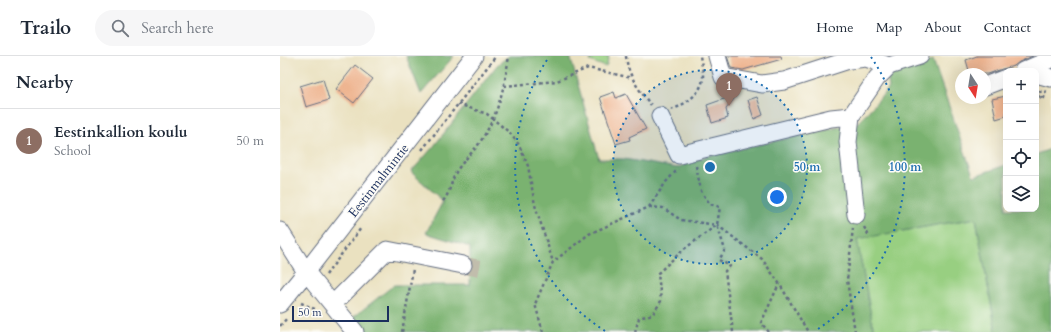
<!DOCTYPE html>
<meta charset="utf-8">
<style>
:root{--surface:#fff;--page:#f6f6f7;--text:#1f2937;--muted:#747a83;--line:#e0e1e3;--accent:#1f6fb2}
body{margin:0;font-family:Cardo,serif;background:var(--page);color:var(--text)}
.controls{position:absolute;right:12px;top:12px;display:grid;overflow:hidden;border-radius:8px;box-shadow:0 4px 16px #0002}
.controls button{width:36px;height:36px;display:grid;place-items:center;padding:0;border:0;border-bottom:1px solid var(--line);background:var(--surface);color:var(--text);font:20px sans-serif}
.compass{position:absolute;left:675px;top:12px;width:36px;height:36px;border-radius:50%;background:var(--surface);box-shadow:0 4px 16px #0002;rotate:168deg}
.scale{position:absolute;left:12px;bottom:10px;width:97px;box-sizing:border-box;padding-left:4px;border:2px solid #1b2f5e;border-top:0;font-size:11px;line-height:14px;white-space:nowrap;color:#1b2f5e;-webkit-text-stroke:3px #fdfcf7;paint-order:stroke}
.you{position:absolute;left:497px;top:141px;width:14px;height:14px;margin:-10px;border:3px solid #fff;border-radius:50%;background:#1a73e8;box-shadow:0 0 0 6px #1a73e833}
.badge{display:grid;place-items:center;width:26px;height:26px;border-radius:50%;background:var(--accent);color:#fff;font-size:13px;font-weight:700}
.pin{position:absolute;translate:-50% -33px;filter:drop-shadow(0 1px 2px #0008)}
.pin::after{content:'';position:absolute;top:21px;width:14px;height:12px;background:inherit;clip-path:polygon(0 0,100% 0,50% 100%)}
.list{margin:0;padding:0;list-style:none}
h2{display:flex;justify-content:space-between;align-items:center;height:52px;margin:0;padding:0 16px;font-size:17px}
h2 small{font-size:13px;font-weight:400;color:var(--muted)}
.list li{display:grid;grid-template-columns:26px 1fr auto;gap:12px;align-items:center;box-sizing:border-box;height:64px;padding:0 16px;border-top:1px solid var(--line)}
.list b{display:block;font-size:15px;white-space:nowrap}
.list p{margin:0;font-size:13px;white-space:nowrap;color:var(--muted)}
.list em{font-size:13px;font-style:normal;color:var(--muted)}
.icon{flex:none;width:22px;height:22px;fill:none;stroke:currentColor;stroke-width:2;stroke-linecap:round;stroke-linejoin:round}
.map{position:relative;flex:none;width:771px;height:276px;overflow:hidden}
header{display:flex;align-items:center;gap:24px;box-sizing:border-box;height:56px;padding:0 20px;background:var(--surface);border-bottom:1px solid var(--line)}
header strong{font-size:19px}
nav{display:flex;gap:22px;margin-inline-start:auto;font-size:14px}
.search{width:280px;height:36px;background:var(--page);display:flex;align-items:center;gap:10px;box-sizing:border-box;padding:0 14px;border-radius:22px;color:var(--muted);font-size:15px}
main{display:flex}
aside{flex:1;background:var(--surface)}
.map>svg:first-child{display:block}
.green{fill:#98cf81;stroke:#5a7f70}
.forest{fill:#7ab26f;stroke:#4a7066}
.building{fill:#eeb38e}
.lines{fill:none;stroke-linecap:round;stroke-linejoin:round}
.minor-tunnel{stroke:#c1bdac;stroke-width:17;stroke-dasharray:17 8;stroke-linecap:butt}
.minor-casing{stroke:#636d80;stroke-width:19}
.path{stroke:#636d80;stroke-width:2.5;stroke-dasharray:3 3;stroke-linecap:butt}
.minor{stroke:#fff;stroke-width:17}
.ring{fill:none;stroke:#1f6fb2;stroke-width:2;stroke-dasharray:2 4}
.labels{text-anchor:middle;stroke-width:3;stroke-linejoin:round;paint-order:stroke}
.street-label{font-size:13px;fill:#1b2f5e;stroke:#fdfcf7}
.centre{fill:#1f6fb2;stroke:#fdfcf7;stroke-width:2}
.ring-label{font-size:12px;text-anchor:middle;font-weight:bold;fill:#1f6fb2;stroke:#fdfcf7;stroke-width:3;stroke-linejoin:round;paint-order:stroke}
</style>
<header>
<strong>Trailo</strong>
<div class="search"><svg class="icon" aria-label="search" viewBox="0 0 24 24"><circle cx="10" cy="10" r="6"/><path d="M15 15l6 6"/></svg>Search here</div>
<nav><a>Home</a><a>Map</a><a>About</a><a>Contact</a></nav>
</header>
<main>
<aside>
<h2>Nearby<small></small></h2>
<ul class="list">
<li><span class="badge" style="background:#8d6e63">1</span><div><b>Eestinkallion koulu</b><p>School</p></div><em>50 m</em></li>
</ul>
</aside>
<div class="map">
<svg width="771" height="276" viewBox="0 0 771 276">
<rect width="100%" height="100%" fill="#fdfcf7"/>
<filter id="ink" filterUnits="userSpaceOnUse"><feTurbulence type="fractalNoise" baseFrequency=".025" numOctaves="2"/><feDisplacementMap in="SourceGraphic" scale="8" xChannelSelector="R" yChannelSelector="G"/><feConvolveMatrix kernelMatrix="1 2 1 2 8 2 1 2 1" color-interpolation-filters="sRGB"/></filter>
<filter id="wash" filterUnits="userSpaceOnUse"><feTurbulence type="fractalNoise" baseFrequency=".012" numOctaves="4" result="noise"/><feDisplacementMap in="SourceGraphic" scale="16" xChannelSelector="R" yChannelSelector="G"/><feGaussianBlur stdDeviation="0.9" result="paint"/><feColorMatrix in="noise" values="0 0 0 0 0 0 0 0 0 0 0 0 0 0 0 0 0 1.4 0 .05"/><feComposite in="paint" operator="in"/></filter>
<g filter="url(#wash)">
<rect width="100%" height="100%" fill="#eae1c0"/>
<path class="green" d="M 312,0 L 329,0 L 326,11 L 310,5 Z
M 696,162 L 716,276 L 594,276 L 577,183 Z"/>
<path class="forest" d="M 126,0 L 174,0 L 141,38 Z
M 229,0 L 290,0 L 319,103 L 344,103 L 397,112 L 427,100 L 578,67 L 609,32 L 607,18 L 653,4 L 693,119 L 694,120 L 726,109 L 726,153 L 756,153 L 756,98 L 771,93 L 771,276 L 716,276 L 696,162 L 577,183 L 594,276 L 81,276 L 71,263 L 114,229 L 190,229 L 190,191 L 146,177 L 163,145 L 131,116 L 154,90 L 217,9 Z"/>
<g id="blocks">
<path class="building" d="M 447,0 L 501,0 L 502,3 L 463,14 L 451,12 Z
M 697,0 L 753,0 L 739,6 L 734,10 L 722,13 L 708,18 L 690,18 L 686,4 Z
M 75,9 L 93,23 L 74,47 L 56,33 Z
M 43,23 L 49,44 L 26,51 L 20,30 Z
M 334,36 L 336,42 L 346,38 L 366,73 L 349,81 L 350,84 L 336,88 L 320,41 Z
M 458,38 L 446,53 L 448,62 L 432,67 L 427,49 Z
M 726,40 L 726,60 L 716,63 L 712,43 Z
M 477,41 L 483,59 L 474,63 L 468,44 Z"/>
</g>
</g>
<g filter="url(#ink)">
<use href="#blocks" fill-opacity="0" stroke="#636d80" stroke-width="1"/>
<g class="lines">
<path class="minor-tunnel" d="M 183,209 L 207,214"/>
<defs>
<path id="minor" d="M 437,0 L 443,21 L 482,28 L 504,25 L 569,4 L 586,2 L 609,10
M 743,15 L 771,3
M 756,18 L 771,22
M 705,30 L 726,22
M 380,60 L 399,99 L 551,62 L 571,60
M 576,159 L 568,86 L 571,60 L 597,22 L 609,10 L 640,0
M 0,175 L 26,216 L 75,276
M 0,248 L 26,216 L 194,0
M 53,248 L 107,194 L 183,209"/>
</defs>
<use href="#minor" class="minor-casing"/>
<path class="path" d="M 346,0 C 348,20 359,34 371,49
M 224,30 L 277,25 L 308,12 L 352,22
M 757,33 L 759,43 L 758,44
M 760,34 L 762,44 L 764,42 L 766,34
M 178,48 L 207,58 L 230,77 L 239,89 L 248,110 L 255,149 L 273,206
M 391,54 C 406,48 424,36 423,19 C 423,13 421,6 420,0
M 142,94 L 216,0
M 416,110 L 421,135 L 430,148 L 440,151 L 437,169 L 445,194 L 439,204 L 450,210 L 445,215 L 453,276
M 163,145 C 171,136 171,123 178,113 C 184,104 192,97 198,89 C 218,61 224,33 229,0
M 369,151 L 383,152 L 401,164 L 437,169 L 482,203 L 499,227 L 528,276
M 584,171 L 589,180
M 573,172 L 567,224 L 575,276
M 46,219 L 81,172
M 21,247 L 37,254
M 0,270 L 8,261
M 122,276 L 133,213
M 263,276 L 255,248 L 273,206 L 309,178 L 369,151 L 386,126 L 398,113
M 355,276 L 359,262 L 373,258 L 381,245 L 378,217 L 404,193 L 437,169
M 489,276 L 481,267 L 499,228"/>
<use href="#minor" class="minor"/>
</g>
</g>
<circle cx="430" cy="111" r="97" fill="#1f6fb2" fill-opacity=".12"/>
<g class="ring">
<circle cx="430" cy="111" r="97"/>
<path d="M325 275A195 195 0 0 1 269 1M591 1A195 195 0 0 1 535 275"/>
</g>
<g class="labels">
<g class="street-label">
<text transform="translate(98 124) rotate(-52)" y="5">Eestinmalmintie</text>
</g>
</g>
<circle cx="430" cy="111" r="6" class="centre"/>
<g class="ring-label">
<text x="527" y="115">50 m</text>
<text x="625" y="115">100 m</text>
</g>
</svg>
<div class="controls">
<button>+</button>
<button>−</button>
<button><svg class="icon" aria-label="locate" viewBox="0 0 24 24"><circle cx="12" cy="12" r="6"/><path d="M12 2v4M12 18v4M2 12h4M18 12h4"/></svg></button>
<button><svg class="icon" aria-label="layers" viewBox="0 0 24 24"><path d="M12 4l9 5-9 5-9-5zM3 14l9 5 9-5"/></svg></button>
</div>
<svg class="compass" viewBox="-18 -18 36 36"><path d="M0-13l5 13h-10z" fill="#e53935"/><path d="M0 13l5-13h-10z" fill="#747a83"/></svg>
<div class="scale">50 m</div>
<div class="you"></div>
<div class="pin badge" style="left:449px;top:50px;background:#8d6e63">1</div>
</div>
</main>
